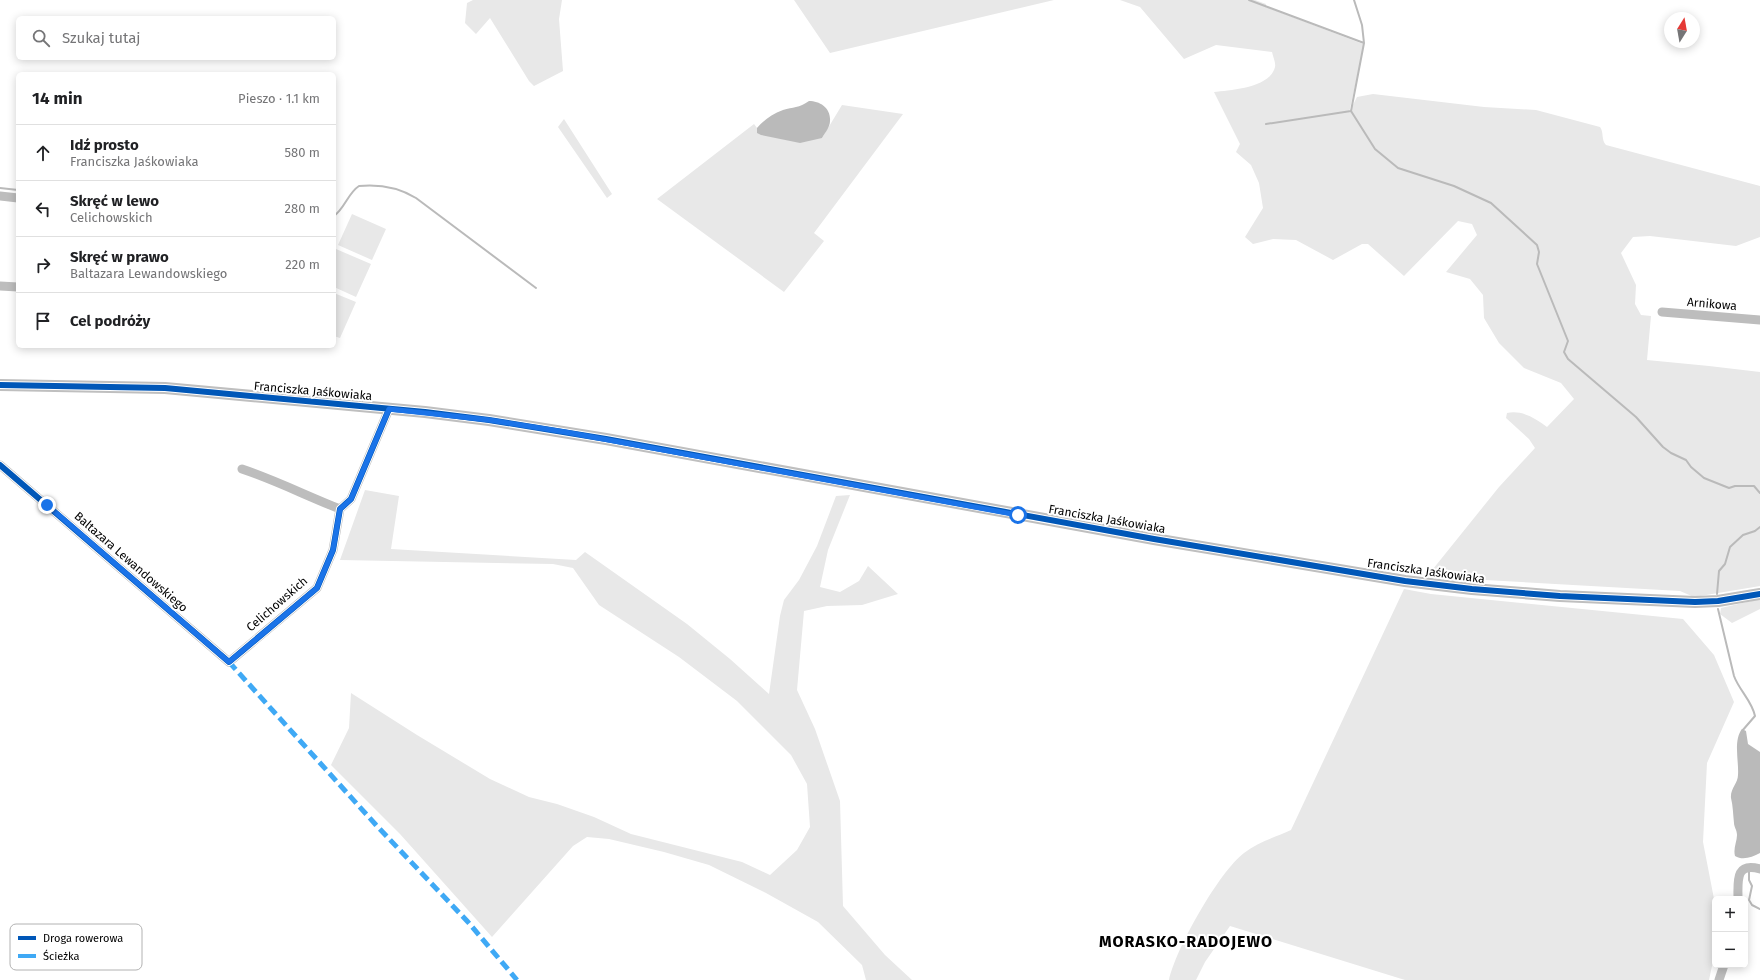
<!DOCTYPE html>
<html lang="pl">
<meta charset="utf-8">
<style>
:root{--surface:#fff;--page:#f6f6f6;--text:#202124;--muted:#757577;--line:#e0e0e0}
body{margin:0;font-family:"Fira Sans",sans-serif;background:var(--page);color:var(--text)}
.controls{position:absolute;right:12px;bottom:12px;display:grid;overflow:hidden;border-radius:6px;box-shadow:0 2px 10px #0003}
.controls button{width:36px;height:36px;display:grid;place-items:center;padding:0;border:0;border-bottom:1px solid var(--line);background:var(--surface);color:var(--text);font:20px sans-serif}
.compass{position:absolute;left:1664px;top:12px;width:36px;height:36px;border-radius:50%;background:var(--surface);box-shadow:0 2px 10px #0003;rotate:11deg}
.stop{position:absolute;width:12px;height:12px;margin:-9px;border:3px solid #1a73e8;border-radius:50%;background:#fff}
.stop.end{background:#1a73e8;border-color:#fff;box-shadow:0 1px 4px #0008}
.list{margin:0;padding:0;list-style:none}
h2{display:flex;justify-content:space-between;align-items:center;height:52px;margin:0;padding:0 16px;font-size:17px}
h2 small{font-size:13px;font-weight:400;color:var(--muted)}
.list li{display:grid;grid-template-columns:26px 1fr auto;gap:12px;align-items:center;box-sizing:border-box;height:56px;padding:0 16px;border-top:1px solid var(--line)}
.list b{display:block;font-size:15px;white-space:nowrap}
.list p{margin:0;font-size:13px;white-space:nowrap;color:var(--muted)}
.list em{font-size:13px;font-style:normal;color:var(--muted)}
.icon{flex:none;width:22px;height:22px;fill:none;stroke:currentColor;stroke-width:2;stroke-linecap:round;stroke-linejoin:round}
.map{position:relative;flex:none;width:1760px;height:980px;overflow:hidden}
.search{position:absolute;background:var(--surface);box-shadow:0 2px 10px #0003;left:16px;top:16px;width:320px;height:44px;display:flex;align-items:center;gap:10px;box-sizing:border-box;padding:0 14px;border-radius:6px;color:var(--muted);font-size:15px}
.panel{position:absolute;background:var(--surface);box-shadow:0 2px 10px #0003;left:16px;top:72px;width:320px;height:276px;border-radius:6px}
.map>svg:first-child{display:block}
.green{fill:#e8e8e8}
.water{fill:#bababa}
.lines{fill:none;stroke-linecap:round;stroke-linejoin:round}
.stream{stroke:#bababa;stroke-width:2}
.street{stroke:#bdbdbd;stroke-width:9}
.secondary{stroke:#bfbfbf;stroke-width:12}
.quiet{stroke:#3fa9f5;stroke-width:5;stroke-dasharray:10 5;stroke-linecap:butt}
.cycleway-casing{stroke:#fff;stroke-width:8}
.cycleway{stroke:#0057b8;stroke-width:6}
.route{stroke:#1a73e8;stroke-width:5}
.labels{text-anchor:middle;stroke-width:4;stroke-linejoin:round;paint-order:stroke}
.street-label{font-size:12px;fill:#000;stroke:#fff}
.district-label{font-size:16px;font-weight:bold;letter-spacing:1px;fill:#000;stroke:#fff}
.key{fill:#fff;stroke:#b2b2b2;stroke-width:1}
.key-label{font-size:11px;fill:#000}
</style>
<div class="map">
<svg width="1760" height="980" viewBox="0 0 1760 980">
<rect width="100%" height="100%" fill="#fff"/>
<path class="green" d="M 473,0 L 562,0 L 559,19 L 563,71 L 534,86 L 529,81 L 490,18 L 476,34 L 465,23 L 467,3 Z
M 794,0 L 1054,0 L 830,53 Z
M 1120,0 L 1255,0 L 1266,4 L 1266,7 L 1363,44 L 1363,50 L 1349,113 L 1357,97 L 1373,94 L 1484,107 L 1536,110 L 1600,127 C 1604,132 1601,140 1606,145 L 1760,186 L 1760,237 L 1736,246 L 1650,236 L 1633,237 L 1621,253 L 1636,285 L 1635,304 L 1641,315 L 1651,316 L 1647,360 L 1709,366 L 1760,372 L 1760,586 L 1694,597 L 1680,591 L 1449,578 L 1429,574 L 1499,487 L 1535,448 L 1529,439 L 1506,418 L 1507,413 C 1522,410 1535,418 1547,427 L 1574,399 L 1561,383 L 1524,368 L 1499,343 L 1484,318 L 1483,295 L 1470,279 L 1446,272 L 1477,235 L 1472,224 L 1458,221 L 1404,276 L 1368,244 L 1362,244 L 1333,260 L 1296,240 L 1273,239 L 1253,244 L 1245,237 L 1263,208 L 1259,183 L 1251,165 L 1236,152 L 1240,144 L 1214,92 C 1231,90 1270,88 1275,67 C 1276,63 1273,57 1272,52 L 1216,45 L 1184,59 L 1140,7 Z
M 842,105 L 903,114 L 814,233 L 824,241 L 784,292 L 657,199 L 754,124 L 757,128 L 757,133 L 822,138 Z
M 564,119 L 612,194 L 607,198 L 558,127 Z
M 352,214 L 386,229 L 372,260 L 338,245 Z
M 336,249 L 371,264 L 356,297 L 334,287 L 334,253 Z
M 334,293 L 356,302 L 340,338 L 334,336 Z
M 365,490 L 399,496 L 391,549 L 576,560 L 585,552 L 687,624 L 730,659 L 769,694 L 780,616 L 784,600 L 799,580 L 817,546 L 836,496 L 850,495 L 828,550 L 820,587 L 840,592 L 859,581 L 868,566 L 898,594 L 862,605 L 827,606 L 804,611 L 797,690 L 815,729 L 840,801 L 843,906 L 885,955 L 912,980 L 866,980 L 862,965 L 818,922 L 766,893 L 709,865 L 664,852 L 609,839 L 587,837 L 573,846 L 492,937 L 400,834 L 331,765 L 349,728 L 351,693 L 417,735 L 490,779 L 529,797 L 557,804 L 594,817 L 631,834 L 742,862 L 770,875 L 797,850 L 810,827 L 807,784 L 791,755 L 737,701 L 679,657 L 599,605 L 573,568 L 553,564 L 340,560 Z
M 1404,589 L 1431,594 L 1683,619 L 1714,655 L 1734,702 L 1707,763 L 1703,842 L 1715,904 L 1715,952 L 1709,980 L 1405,980 L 1230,926 L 1205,962 L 1196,980 L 1169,980 C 1176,948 1219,872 1244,853 C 1258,842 1276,837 1291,830 Z
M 1760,599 L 1760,609 L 1732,623 L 1720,614 L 1721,608 Z"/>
<path class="water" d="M 809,101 C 820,101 831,108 830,121 C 830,127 825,133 822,138 L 800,143 L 761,135 L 757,133 L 757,128 C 764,120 772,114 783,110 C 793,107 799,108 809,101 Z
M 1742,729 L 1746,731 L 1748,744 L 1760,752 L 1760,853 C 1752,857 1743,861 1735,856 C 1733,848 1737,842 1737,835 C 1737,830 1734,827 1734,823 C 1733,814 1733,806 1731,798 C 1730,789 1738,783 1738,775 C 1739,761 1733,741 1742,729 Z"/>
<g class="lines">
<path class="stream" d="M 1249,0 L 1364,43 L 1351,111 L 1375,149 L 1398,168 L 1454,186 L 1491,203 L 1537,245 L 1539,252 L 1537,264 L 1568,341 L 1564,352 L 1568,359 L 1636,417 L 1663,447 L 1671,453 L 1686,460 L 1691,467 L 1704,478 L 1729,488 L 1735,486 L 1754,486 L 1760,493
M 1354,0 L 1362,25 L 1364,43
M 1266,124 L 1351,111
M 0,188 L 18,190
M 334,216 C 345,208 348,193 359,186 C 380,184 398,187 416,198 L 536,288
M 1717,594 L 1719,571 L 1725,564 L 1730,547 L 1743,535 L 1755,531 L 1760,527
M 1718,609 L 1734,676 C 1739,690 1752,701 1755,716 L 1742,731
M 1749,872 L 1749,880 L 1752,886 L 1749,900 L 1752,905 L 1760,909"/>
<path class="street" d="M 0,196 L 18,198
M 0,286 L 18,287
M 1662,312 L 1760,320
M 0,465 L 229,662 L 317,588 L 333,550 L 340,509 L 351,499 L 389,409
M 242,469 C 275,480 307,496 340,509
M 1738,899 C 1738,881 1735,862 1760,869
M 1719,980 L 1724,965"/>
<path class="secondary" d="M 0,385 L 165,388 L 425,412 L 489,420 L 606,439 L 1154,539 L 1405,581 L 1472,589 L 1560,596 L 1695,602 L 1718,601 L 1760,594"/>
<path class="quiet" d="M 229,662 L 376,825 L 468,922 L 517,980"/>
<defs>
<path id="cycleway" d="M 0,385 L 165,388 L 425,412 L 489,420 L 606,439 L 1154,539 L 1405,581 L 1472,589 L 1560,596 L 1695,602 L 1718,601 L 1760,594
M 0,465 L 229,662 L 317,588 L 333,550 L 340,509 L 351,499 L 389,409"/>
</defs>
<use href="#cycleway" class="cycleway-casing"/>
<use href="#cycleway" class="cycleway"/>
</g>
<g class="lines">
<path class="route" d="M 47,505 L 229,662 L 317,588 L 333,550 L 340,509 L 351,499 L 389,409 L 489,420 L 565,432 L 1018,515"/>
</g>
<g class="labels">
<g class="street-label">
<text transform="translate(1712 304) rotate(5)" y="4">Arnikowa</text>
<text transform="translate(313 391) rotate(5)" y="4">Franciszka Jaśkowiaka</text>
<text transform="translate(1107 519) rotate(10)" y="4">Franciszka Jaśkowiaka</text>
<text transform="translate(131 562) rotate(41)" y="4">Baltazara Lewandowskiego</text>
<text transform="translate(1426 571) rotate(8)" y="4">Franciszka Jaśkowiaka</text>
<text transform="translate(277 604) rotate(-41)" y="4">Celichowskich</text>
</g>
<g class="district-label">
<text x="1186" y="947">MORASKO-RADOJEWO</text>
</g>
</g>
<rect x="10" y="924" width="132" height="46" rx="6" class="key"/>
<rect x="18" y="936" width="18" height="4" fill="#0057b8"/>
<rect x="18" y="954" width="18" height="4" fill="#3fa9f5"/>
<g class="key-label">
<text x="43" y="942">Droga rowerowa</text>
<text x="43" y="960">Ścieżka</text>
</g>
</svg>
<div class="controls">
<button>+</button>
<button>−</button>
</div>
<svg class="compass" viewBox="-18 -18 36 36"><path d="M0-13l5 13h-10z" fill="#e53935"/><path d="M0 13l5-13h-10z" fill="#757577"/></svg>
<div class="stop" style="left:1018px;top:515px"></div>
<div class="stop end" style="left:47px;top:505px"></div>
<div class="search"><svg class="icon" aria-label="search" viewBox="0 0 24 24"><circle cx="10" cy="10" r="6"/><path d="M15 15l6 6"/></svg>Szukaj tutaj</div>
<section class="panel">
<h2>14 min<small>Pieszo · 1.1 km</small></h2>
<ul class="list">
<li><svg class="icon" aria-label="ahead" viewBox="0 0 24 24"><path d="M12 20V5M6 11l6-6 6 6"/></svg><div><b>Idź prosto</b><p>Franciszka Jaśkowiaka</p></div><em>580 m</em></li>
<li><svg class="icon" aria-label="left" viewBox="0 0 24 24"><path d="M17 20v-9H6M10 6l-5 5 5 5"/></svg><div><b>Skręć w lewo</b><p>Celichowskich</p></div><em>280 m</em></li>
<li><svg class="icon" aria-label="right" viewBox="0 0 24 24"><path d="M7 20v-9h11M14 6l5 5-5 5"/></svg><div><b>Skręć w prawo</b><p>Baltazara Lewandowskiego</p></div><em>220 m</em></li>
<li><svg class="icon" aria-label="arrive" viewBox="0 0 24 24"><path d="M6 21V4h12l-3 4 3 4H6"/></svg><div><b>Cel podróży</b></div></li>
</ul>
</section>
</div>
